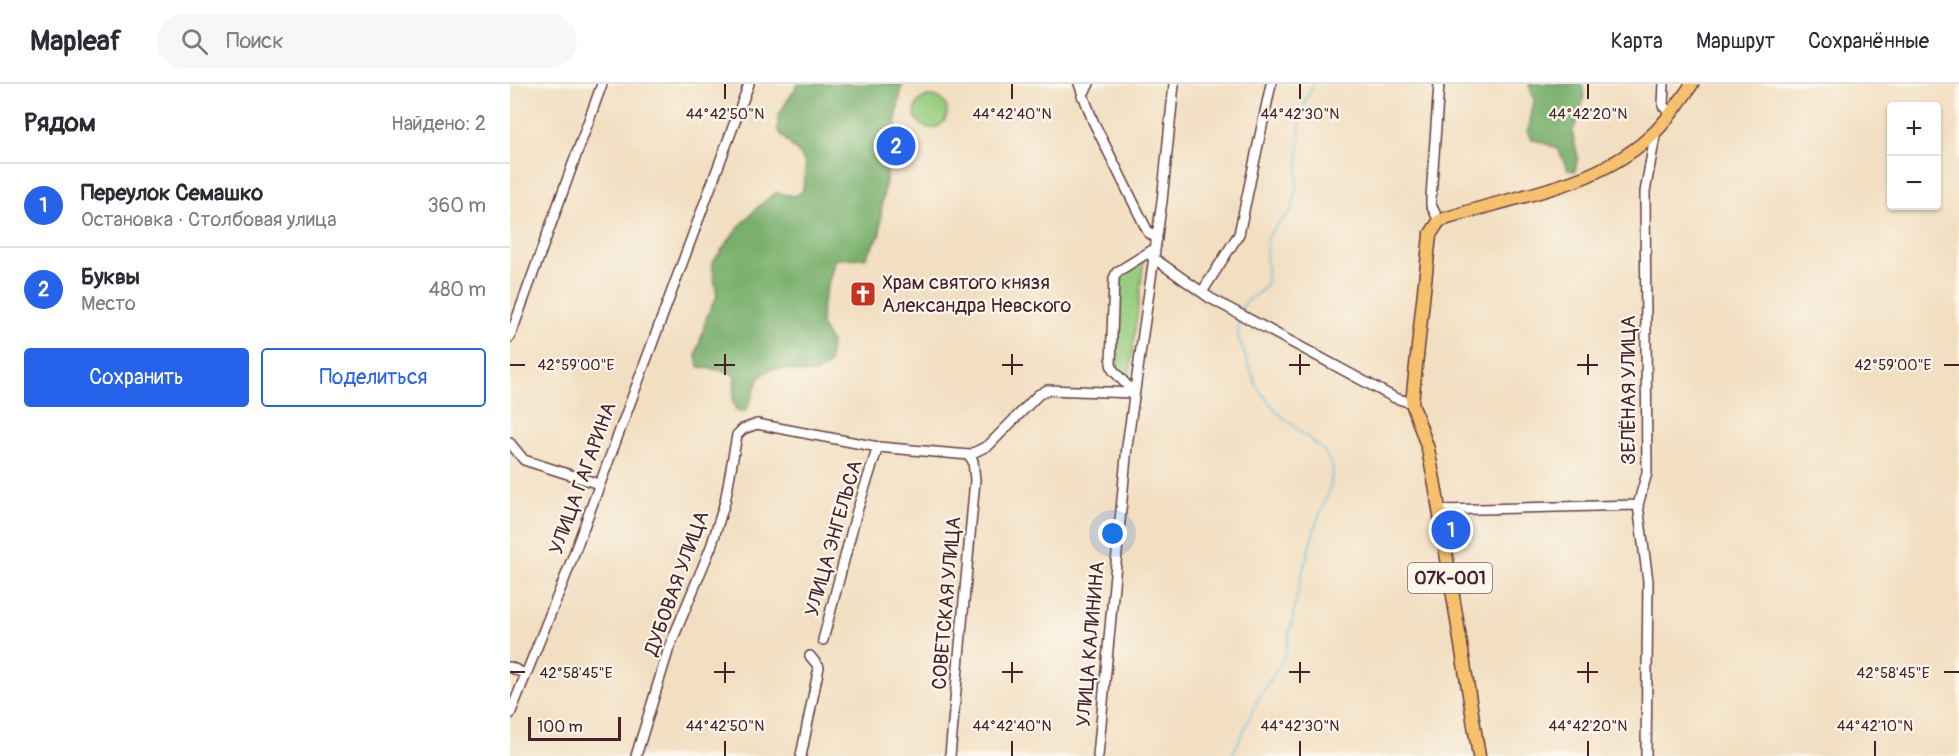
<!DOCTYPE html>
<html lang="ru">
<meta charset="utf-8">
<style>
:root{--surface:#fff;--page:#f7f7f7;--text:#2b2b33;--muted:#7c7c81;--line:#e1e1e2;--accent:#2563eb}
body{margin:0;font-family:Pangolin,sans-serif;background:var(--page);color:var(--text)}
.controls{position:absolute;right:18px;top:18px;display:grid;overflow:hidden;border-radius:6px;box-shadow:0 2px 4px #0004}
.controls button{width:54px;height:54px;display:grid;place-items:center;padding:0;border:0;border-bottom:2px solid var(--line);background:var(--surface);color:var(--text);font:30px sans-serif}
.scale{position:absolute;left:18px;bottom:15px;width:93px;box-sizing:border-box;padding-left:6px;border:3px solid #4a1f2b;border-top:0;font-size:16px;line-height:21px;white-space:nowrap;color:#4a1f2b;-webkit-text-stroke:4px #fbf7ec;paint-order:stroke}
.you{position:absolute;left:603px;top:450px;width:21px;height:21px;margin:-15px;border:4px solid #fff;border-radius:50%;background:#1a73e8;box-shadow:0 0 0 9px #1a73e833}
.badge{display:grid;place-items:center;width:39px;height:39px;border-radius:50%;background:var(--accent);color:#fff;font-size:20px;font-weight:700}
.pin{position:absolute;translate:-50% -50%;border:3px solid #fff;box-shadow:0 2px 6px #0006}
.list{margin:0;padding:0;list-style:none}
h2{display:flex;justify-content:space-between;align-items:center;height:78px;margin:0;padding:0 24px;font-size:26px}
h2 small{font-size:20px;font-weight:400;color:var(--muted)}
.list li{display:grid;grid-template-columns:39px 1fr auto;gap:18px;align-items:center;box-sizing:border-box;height:84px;padding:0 24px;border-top:2px solid var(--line)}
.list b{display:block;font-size:22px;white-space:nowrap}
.list p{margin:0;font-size:20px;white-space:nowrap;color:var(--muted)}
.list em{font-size:20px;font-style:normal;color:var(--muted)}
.actions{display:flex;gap:12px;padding:18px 24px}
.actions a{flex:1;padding:14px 0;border:2px solid var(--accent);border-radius:6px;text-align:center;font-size:21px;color:var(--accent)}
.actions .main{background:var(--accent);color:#fff}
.icon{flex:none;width:33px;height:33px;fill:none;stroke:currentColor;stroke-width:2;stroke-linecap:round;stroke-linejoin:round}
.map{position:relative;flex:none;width:1449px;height:672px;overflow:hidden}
header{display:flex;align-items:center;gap:36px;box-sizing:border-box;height:84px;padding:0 30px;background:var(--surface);border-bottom:2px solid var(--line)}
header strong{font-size:28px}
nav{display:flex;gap:33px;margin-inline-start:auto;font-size:21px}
.search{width:420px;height:54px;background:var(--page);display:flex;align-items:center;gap:15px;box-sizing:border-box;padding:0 21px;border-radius:33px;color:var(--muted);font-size:22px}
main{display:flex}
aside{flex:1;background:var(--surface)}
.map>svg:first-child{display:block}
.green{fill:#97cd7e;stroke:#707654;stroke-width:1.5}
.forest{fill:#79b06d;stroke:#62684c;stroke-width:1.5}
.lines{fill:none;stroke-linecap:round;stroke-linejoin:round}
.stream{stroke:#5dbedb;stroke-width:1.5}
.minor-casing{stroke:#633c41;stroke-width:12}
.major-casing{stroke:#633c41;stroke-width:15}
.minor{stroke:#fff;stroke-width:9}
.major{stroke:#f7c06c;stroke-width:12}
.ticks{fill:none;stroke:#4a1f2b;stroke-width:2}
.labels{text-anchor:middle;stroke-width:4.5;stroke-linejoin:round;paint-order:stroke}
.shield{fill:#fbf7ec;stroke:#7f6065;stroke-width:1.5}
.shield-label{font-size:18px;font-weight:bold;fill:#4a1f2b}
.poi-label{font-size:20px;fill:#4a1f2b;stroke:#fbf7ec;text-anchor:start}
.street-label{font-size:20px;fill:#4a1f2b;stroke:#fbf7ec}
.ticks-label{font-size:15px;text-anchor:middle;fill:#4a1f2b;stroke:#fbf7ec;stroke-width:4.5;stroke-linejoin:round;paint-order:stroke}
</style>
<header>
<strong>Mapleaf</strong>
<div class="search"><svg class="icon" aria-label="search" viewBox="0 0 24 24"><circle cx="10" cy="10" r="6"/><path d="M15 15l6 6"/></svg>Поиск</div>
<nav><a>Карта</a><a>Маршрут</a><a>Сохранённые</a></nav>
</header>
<main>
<aside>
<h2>Рядом<small>Найдено: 2</small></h2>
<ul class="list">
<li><span class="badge">1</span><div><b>Переулок Семашко</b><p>Остановка · Столбовая улица</p></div><em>360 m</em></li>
<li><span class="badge">2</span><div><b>Буквы</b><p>Место</p></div><em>480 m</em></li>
</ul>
<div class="actions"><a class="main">Сохранить</a><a>Поделиться</a></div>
</aside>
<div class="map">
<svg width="1449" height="672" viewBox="0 0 1449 672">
<rect width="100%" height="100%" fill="#fbf7ec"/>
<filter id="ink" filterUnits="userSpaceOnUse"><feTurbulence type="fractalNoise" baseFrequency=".0167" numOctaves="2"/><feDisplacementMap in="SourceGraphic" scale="12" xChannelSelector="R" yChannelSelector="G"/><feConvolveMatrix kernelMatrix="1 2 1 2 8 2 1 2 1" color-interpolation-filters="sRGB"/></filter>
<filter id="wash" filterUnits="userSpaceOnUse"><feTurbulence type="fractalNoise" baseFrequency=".008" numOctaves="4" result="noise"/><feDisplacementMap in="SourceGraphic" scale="24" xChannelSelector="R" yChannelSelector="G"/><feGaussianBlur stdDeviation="1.35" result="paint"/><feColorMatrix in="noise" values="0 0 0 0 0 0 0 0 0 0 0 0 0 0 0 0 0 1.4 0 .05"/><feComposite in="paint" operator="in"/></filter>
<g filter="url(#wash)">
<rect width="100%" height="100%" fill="#f2dec0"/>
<path class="green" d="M405 28a16 16 0 1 1 32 0a16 16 0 1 1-32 0Z
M 632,174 L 634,175 L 619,295 L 616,295 L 607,285 L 611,192 Z"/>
<path class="forest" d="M 288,0 L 392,0 L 372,119 L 370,151 L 355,174 L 325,175 L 312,222 L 311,241 L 321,259 L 319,281 C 314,284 308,289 302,289 C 286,291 272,279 256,288 C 242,297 245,318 234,328 L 226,326 L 223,317 L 225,292 C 213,283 202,287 188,282 L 186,272 L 197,232 L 207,212 L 202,180 C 219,155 240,126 266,109 L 285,112 L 292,108 C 302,66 288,75 268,46 L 268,32 Z
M 1019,0 L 1072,0 L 1074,11 L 1069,34 L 1062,48 L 1068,73 L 1065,87 L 1058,86 L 1047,64 L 1022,55 L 1018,49 L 1024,17 Z"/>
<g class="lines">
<path class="stream" d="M 731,226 C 736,212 753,211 756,200 C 761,185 751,166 760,150 C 765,139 779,135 783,122 C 792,92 786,61 792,30 C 793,20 799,10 803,0
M 722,672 L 749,613 L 774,575 L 791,494 L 806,440 L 820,404 L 823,385 L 814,367 L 767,328 L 747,303 L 728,253 L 729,233"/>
</g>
</g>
<g filter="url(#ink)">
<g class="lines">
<defs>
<path id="minor" d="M 569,0 L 583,37 L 638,148 L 647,155
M 1154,0 L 1153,22 L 1162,29
M 572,12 L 579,0
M 929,137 L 921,121 L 921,113 L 929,0
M 642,173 L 700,214 L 885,314 L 902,319
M 692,208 L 729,150 L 761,0
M 0,253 L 92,0
M 624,309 L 603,286 L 601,280 L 604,194 L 607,188 L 644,165
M 0,359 L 14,376 L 89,400
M 929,426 L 1128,421
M 313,556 L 347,427 L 368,363
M 0,583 L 15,590
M 0,630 L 56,491 L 239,0
M 126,672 L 159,564 L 201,463 L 215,418 L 227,351 L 233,345 L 247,340 L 368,363 L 459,371 L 479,361 L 528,311 L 537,306 L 624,309
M 291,672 L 309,583 L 300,572
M 440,672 L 465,396 L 463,377 L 459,371
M 588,672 L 617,362 L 652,117 L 664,0
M 1136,672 L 1138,497 L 1128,421 L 1137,389 L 1135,108 L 1146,47"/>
<path id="major" d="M 969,672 L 925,401 L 918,365 L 902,319 L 920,151 L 929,137 C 1003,110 1087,106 1146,47 C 1160,33 1171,16 1182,0"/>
</defs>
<use href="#minor" class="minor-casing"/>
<use href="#major" class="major-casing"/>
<use href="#minor" class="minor"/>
<use href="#major" class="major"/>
</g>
</g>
<path class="ticks" d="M 215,0 L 215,15M 502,0 L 502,15M 790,0 L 790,15M 1078,0 L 1078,15M 215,270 L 215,291M 502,270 L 502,291M 790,270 L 790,291M 1078,270 L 1078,291M 0,281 L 15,281M 204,281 L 225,281M 492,281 L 513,281M 779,281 L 800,281M 1067,281 L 1088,281M 1434,281 L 1449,281M 215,578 L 215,599M 502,578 L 502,599M 790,578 L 790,599M 1078,578 L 1078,599M 0,588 L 15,588M 204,588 L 225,588M 492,588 L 513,588M 779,588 L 800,588M 1067,588 L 1088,588M 1434,588 L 1449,588M 215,657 L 215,672M 502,657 L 502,672M 790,657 L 790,672M 1078,657 L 1078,672M 1365,657 L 1365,672"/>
<defs>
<symbol id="church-square" viewBox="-11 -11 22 22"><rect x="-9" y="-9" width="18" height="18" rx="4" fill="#c8321e" stroke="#fbf7ec"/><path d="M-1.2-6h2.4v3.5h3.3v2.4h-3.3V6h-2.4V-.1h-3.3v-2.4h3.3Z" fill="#fff"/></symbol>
</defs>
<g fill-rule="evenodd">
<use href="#church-square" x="338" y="195" width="30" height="30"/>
</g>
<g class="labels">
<rect class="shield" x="898" y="479" width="84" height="30" rx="4.5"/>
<g class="shield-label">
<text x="940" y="500">07К-001</text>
</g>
<g class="poi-label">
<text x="372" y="205">Храм святого князя<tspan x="372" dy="23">Александра Невского</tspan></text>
</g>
<g class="street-label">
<text transform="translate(1118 306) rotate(-90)" y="7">ЗЕЛЁНАЯ УЛИЦА</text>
<text transform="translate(72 394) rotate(-70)" y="7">УЛИЦА ГАГАРИНА</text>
<text transform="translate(323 454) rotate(-74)" y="7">УЛИЦА ЭНГЕЛЬСА</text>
<text transform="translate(166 499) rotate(-70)" y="7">ДУБОВАЯ УЛИЦА</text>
<text transform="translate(436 519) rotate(-85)" y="7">СОВЕТСКАЯ УЛИЦА</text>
<text transform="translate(580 560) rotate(-85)" y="7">УЛИЦА КАЛИНИНА</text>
</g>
</g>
<g class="ticks-label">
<text x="215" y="35">44°42'50"N</text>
<text x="502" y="35">44°42'40"N</text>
<text x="790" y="35">44°42'30"N</text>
<text x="1078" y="35">44°42'20"N</text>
<text x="1383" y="286">42°59'00"E</text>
<text x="66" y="286">42°59'00"E</text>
<text x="1383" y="594">42°58'45"E</text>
<text x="66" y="594">42°58'45"E</text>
<text x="215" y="647">44°42'50"N</text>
<text x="502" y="647">44°42'40"N</text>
<text x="790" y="647">44°42'30"N</text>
<text x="1078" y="647">44°42'20"N</text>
<text x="1365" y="647">44°42'10"N</text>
</g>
</svg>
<div class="controls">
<button>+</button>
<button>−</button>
</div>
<div class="scale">100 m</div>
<div class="you"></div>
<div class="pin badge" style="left:941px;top:446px">1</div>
<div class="pin badge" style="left:386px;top:62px">2</div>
</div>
</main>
